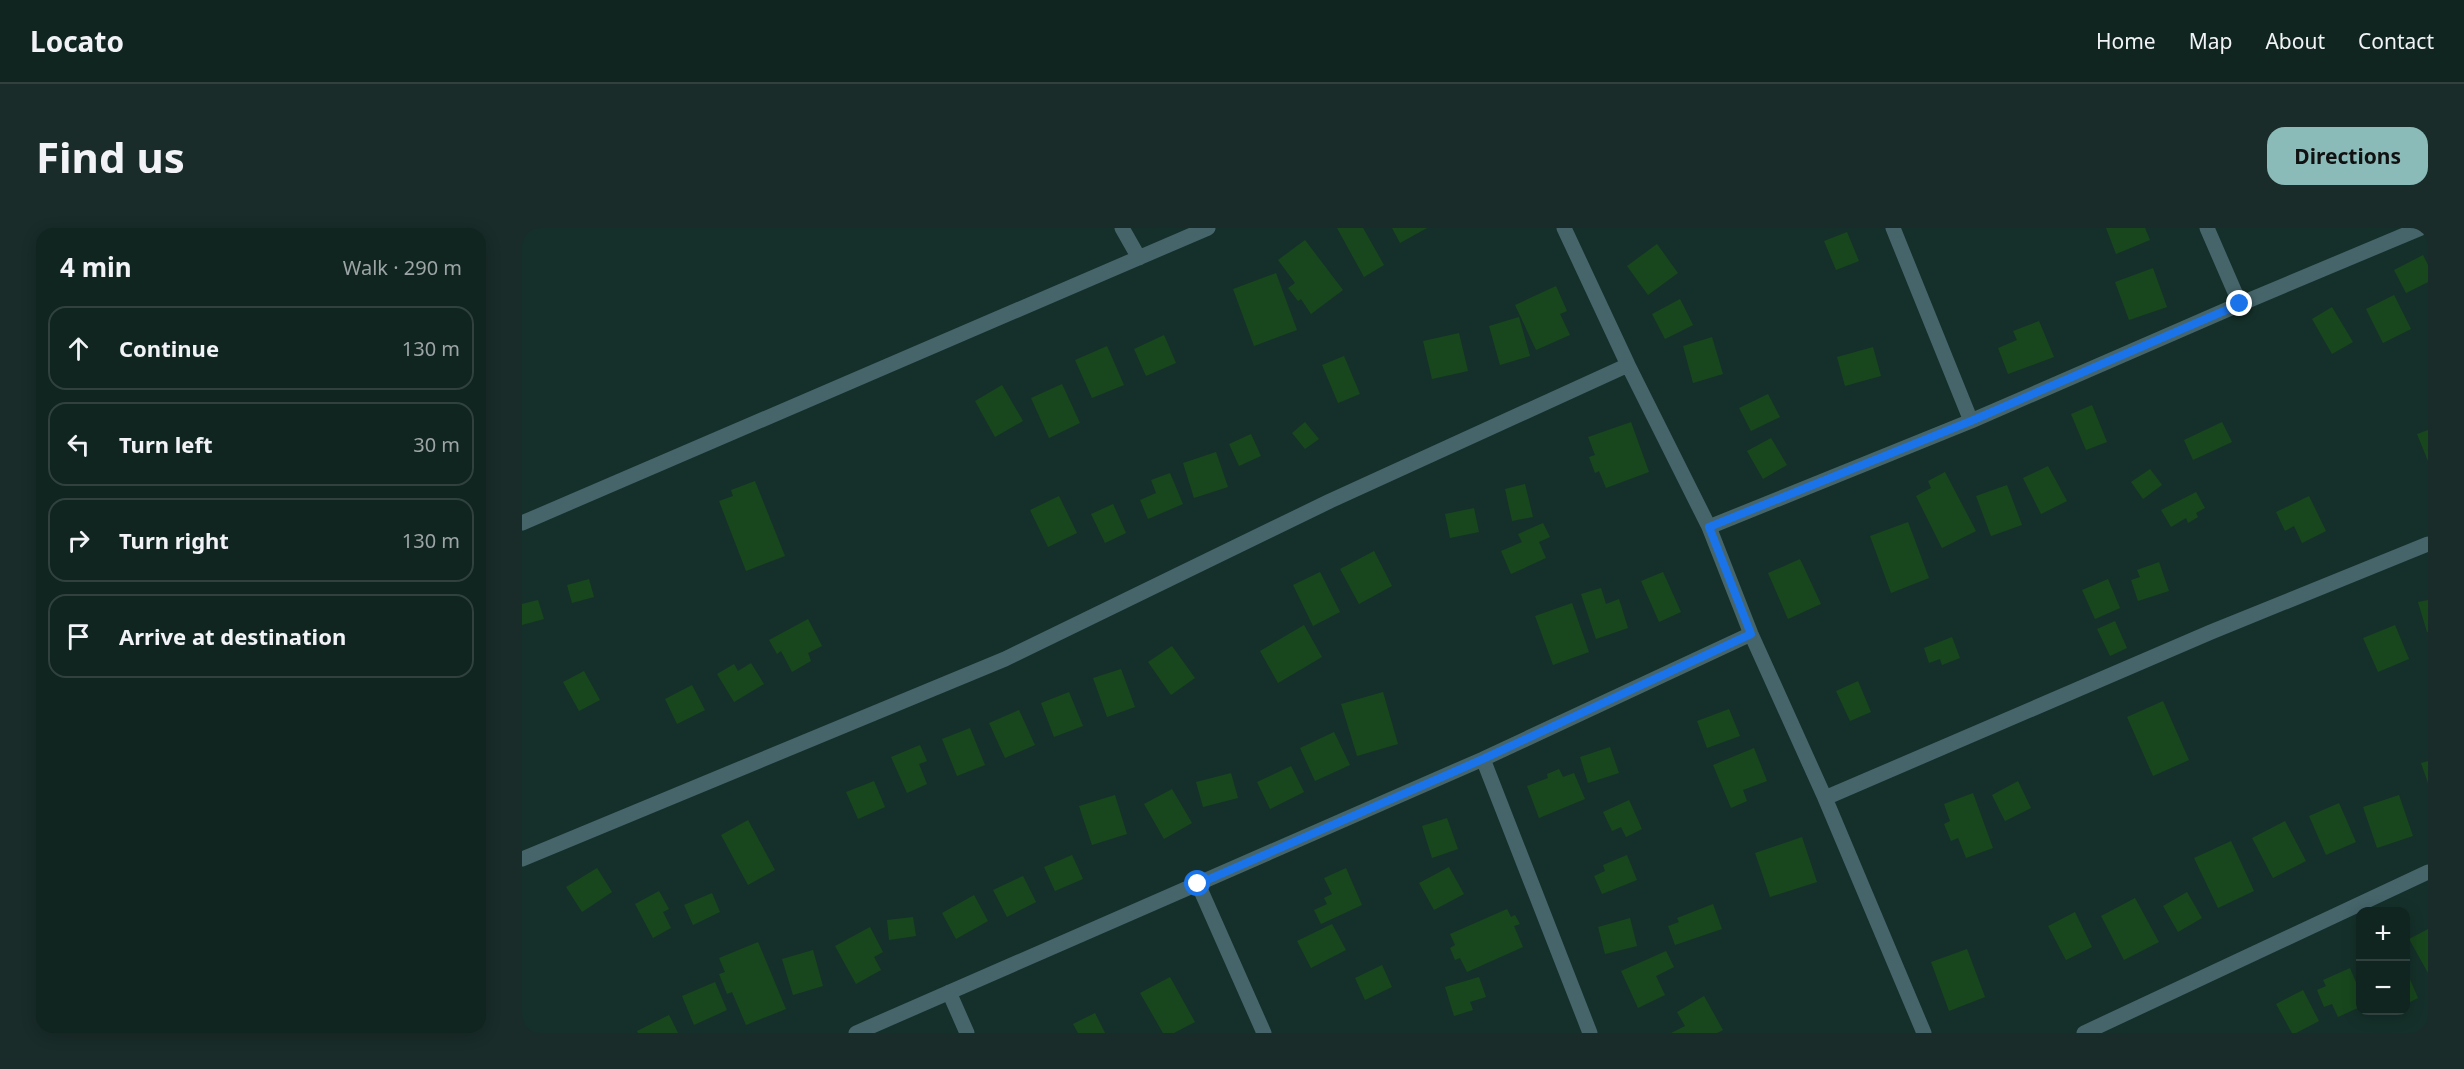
<!DOCTYPE html>
<meta charset="utf-8">
<style>
:root{--surface:#102420;--page:#192c29;--text:#f1f3f6;--muted:#9ca4a5;--line:#30413e;--accent:#8bbbb9}
body{margin:0;font-family:"Noto Sans",sans-serif;background:var(--page);color:var(--text)}
.controls{position:absolute;right:18px;bottom:18px;display:grid;overflow:hidden;border-radius:12px;box-shadow:0 3px 15px #0003}
.controls button{width:54px;height:54px;display:grid;place-items:center;padding:0;border:0;border-bottom:2px solid var(--line);background:var(--surface);color:var(--text);font:30px sans-serif}
.stop{position:absolute;width:18px;height:18px;margin:-14px;border:4px solid #1a73e8;border-radius:50%;background:#fff}
.stop.end{background:#1a73e8;border-color:#fff;box-shadow:0 2px 6px #0008}
.list{margin:0;padding:0;list-style:none}
h2{display:flex;justify-content:space-between;align-items:center;height:78px;margin:0;padding:0 24px;font-size:26px}
h2 small{font-size:20px;font-weight:400;color:var(--muted)}
.list li{display:grid;grid-template-columns:39px 1fr auto;gap:18px;align-items:center;box-sizing:border-box;height:84px;margin:0 12px 12px;padding:0 12px;border:2px solid var(--line);border-radius:18px}
.list b{display:block;font-size:22px;white-space:nowrap}
.list em{font-size:20px;font-style:normal;color:var(--muted)}
.icon{flex:none;width:33px;height:33px;fill:none;stroke:currentColor;stroke-width:2;stroke-linecap:round;stroke-linejoin:round}
.map{position:relative;flex:none;width:1906px;height:805px;overflow:hidden;border-radius:18px}
header{display:flex;align-items:center;gap:36px;box-sizing:border-box;height:84px;padding:0 30px;background:var(--surface);border-bottom:2px solid var(--line)}
header strong{font-size:28px}
nav{display:flex;gap:33px;margin-inline-start:auto;font-size:21px}
.intro{display:flex;align-items:center;justify-content:space-between;box-sizing:border-box;height:144px;padding:0 36px}
h1{margin:0;font-size:42px}
.button{padding:15px 27px;border-radius:18px;background:var(--accent);color:#111;font-size:21px;font-weight:700}
main{display:flex;gap:36px;padding:0 36px}
aside{flex:1;background:var(--surface);border-radius:18px;box-shadow:0 3px 15px #0003}
.map>svg:first-child{display:block}
.building{fill:#18471d}
.lines{fill:none;stroke-linecap:round;stroke-linejoin:round}
.minor{stroke:#45656b;stroke-width:15}
.route{stroke:#1a73e8;stroke-width:8}
</style>
<header>
<strong>Locato</strong>
<nav><a>Home</a><a>Map</a><a>About</a><a>Contact</a></nav>
</header>
<div class="intro"><h1>Find us</h1><a class="button">Directions</a></div>
<main>
<aside>
<h2>4 min<small>Walk · 290 m</small></h2>
<ul class="list">
<li><svg class="icon" aria-label="ahead" viewBox="0 0 24 24"><path d="M12 20V5M6 11l6-6 6 6"/></svg><div><b>Continue</b></div><em>130 m</em></li>
<li><svg class="icon" aria-label="left" viewBox="0 0 24 24"><path d="M17 20v-9H6M10 6l-5 5 5 5"/></svg><div><b>Turn left</b></div><em>30 m</em></li>
<li><svg class="icon" aria-label="right" viewBox="0 0 24 24"><path d="M7 20v-9h11M14 6l5 5-5 5"/></svg><div><b>Turn right</b></div><em>130 m</em></li>
<li><svg class="icon" aria-label="arrive" viewBox="0 0 24 24"><path d="M6 21V4h12l-3 4 3 4H6"/></svg><div><b>Arrive at destination</b></div></li>
</ul>
</aside>
<div class="map">
<svg width="1906" height="805" viewBox="0 0 1906 805">
<rect width="100%" height="100%" fill="#15302a"/>
<path class="building" d="M 815,0 L 841,0 L 862,37 L 842,49 Z
M 870,0 L 905,0 L 878,15 Z
M 1584,0 L 1623,0 L 1628,12 L 1594,26 Z
M 1325,4 L 1337,33 L 1314,42 L 1302,13 Z
M 783,12 L 821,62 L 789,86 L 779,71 L 776,73 L 766,60 L 773,55 L 756,32 Z
M 1135,16 L 1156,45 L 1126,67 L 1105,38 Z
M 1901,27 L 1906,37 L 1906,54 L 1884,65 L 1872,42 Z
M 1631,40 L 1645,79 L 1607,92 L 1593,54 Z
M 754,45 L 775,102 L 732,118 L 711,61 Z
M 1034,58 L 1045,83 L 1038,86 L 1048,107 L 1014,122 L 993,77 Z
M 1872,67 L 1889,101 L 1861,115 L 1844,81 Z
M 1158,71 L 1171,97 L 1143,111 L 1130,86 Z
M 1810,79 L 1831,114 L 1810,126 L 1790,91 Z
M 997,89 L 1008,128 L 978,137 L 967,98 Z
M 1517,93 L 1532,129 L 1486,146 L 1476,120 L 1495,112 L 1491,103 Z
M 937,105 L 946,143 L 910,151 L 901,113 Z
M 642,107 L 654,135 L 624,148 L 612,121 Z
M 1190,109 L 1201,146 L 1171,155 L 1161,118 Z
M 585,118 L 602,157 L 570,170 L 553,132 Z
M 1351,119 L 1359,148 L 1323,158 L 1315,129 Z
M 822,128 L 838,166 L 816,175 L 800,137 Z
M 540,156 L 558,195 L 527,210 L 509,170 Z
M 480,157 L 501,193 L 473,209 L 453,173 Z
M 1246,166 L 1258,189 L 1229,203 L 1217,180 Z
M 1570,177 L 1585,214 L 1564,222 L 1549,186 Z
M 783,194 L 797,211 L 783,221 L 770,205 Z
M 1109,194 L 1127,244 L 1084,260 L 1077,243 L 1073,245 L 1067,229 L 1073,227 L 1066,209 Z
M 1700,194 L 1710,214 L 1671,232 L 1662,212 Z
M 1906,202 L 1906,233 L 1895,206 Z
M 729,206 L 739,228 L 717,238 L 707,216 Z
M 1249,210 L 1265,237 L 1241,251 L 1225,223 Z
M 694,224 L 706,259 L 672,270 L 661,235 Z
M 1526,238 L 1545,273 L 1519,286 L 1501,250 Z
M 1628,241 L 1640,257 L 1621,271 L 1609,254 Z
M 1423,244 L 1454,303 L 1420,320 L 1394,268 L 1409,260 L 1406,253 Z
M 648,245 L 661,276 L 626,291 L 618,272 L 634,265 L 629,252 Z
M 233,253 L 263,328 L 224,343 L 197,273 L 211,268 L 209,262 Z
M 1003,256 L 1011,289 L 990,293 L 983,261 Z
M 1485,257 L 1500,297 L 1469,308 L 1454,268 Z
M 1674,264 L 1683,280 L 1674,285 L 1676,289 L 1666,295 L 1664,290 L 1649,299 L 1639,282 Z
M 537,268 L 555,305 L 526,319 L 508,282 Z
M 1787,268 L 1804,303 L 1780,315 L 1772,298 L 1763,303 L 1754,284 Z
M 591,276 L 604,305 L 583,315 L 569,286 Z
M 952,280 L 957,304 L 928,310 L 923,286 Z
M 1386,294 L 1407,350 L 1369,365 L 1348,308 Z
M 1021,295 L 1028,309 L 1017,314 L 1024,330 L 989,346 L 979,323 L 1000,314 L 996,306 Z
M 852,323 L 870,358 L 837,376 L 818,341 Z
M 1278,331 L 1299,376 L 1266,391 L 1246,345 Z
M 1637,334 L 1647,363 L 1616,373 L 1609,352 L 1618,349 L 1615,342 Z
M 798,344 L 818,384 L 791,398 L 771,357 Z
M 1141,344 L 1159,384 L 1137,394 L 1119,353 Z
M 67,351 L 72,369 L 50,375 L 45,357 Z
M 1586,351 L 1598,380 L 1573,391 L 1560,362 Z
M 1079,360 L 1084,376 L 1097,371 L 1106,400 L 1074,411 L 1059,366 Z
M 16,372 L 22,391 L 0,397 L 0,376 Z
M 1906,372 L 1906,404 L 1905,404 L 1896,374 Z
M 1050,375 L 1067,424 L 1031,437 L 1013,388 Z
M 286,391 L 300,418 L 286,425 L 289,433 L 270,444 L 259,423 L 255,426 L 247,412 Z
M 1593,393 L 1605,420 L 1588,428 L 1575,401 Z
M 782,397 L 800,429 L 756,455 L 738,423 Z
M 1873,397 L 1887,431 L 1856,444 L 1841,410 Z
M 1430,409 L 1438,430 L 1420,437 L 1418,431 L 1407,435 L 1402,420 Z
M 650,418 L 673,450 L 649,467 L 626,434 Z
M 229,435 L 242,456 L 212,474 L 195,446 L 212,436 L 216,443 Z
M 599,441 L 613,479 L 585,489 L 571,450 Z
M 62,443 L 78,472 L 57,483 L 41,454 Z
M 1336,453 L 1349,484 L 1328,493 L 1314,463 Z
M 170,457 L 183,482 L 155,496 L 143,471 Z
M 547,464 L 561,498 L 532,509 L 519,475 Z
M 861,464 L 876,516 L 835,528 L 819,476 Z
M 1641,473 L 1667,532 L 1631,548 L 1605,489 Z
M 1207,481 L 1218,508 L 1185,520 L 1175,493 Z
M 497,482 L 513,517 L 483,530 L 467,495 Z
M 448,500 L 463,537 L 435,548 L 420,511 Z
M 812,504 L 828,537 L 793,553 L 778,520 Z
M 398,517 L 405,533 L 397,536 L 405,556 L 385,565 L 369,529 Z
M 1088,519 L 1097,545 L 1066,555 L 1058,529 Z
M 1232,520 L 1245,553 L 1221,562 L 1225,573 L 1209,580 L 1191,537 Z
M 1906,533 L 1906,555 L 1899,535 Z
M 769,538 L 782,564 L 748,581 L 735,554 Z
M 1037,541 L 1041,549 L 1052,545 L 1063,571 L 1017,590 L 1005,558 L 1026,550 L 1025,546 Z
M 709,545 L 716,570 L 681,579 L 674,554 Z
M 352,553 L 363,579 L 336,591 L 324,564 Z
M 1496,553 L 1509,580 L 1483,593 L 1470,567 Z
M 650,561 L 670,595 L 642,611 L 622,576 Z
M 1451,565 L 1471,620 L 1444,630 L 1436,610 L 1429,613 L 1422,596 L 1428,593 L 1422,576 Z
M 593,567 L 605,606 L 570,617 L 557,578 Z
M 1877,567 L 1891,608 L 1855,620 L 1841,579 Z
M 1107,572 L 1120,601 L 1104,609 L 1099,599 L 1090,603 L 1081,584 Z
M 1817,575 L 1834,614 L 1804,627 L 1787,588 Z
M 925,590 L 936,621 L 910,630 L 900,598 Z
M 226,592 L 253,642 L 226,657 L 199,607 Z
M 1763,593 L 1784,633 L 1751,650 L 1730,610 Z
M 1280,609 L 1295,654 L 1248,669 L 1233,625 Z
M 1709,613 L 1732,663 L 1696,680 L 1672,630 Z
M 550,627 L 561,651 L 533,663 L 522,639 Z
M 1105,627 L 1115,652 L 1080,666 L 1072,648 L 1083,643 L 1081,637 Z
M 927,639 L 942,666 L 912,682 L 897,655 Z
M 75,640 L 90,664 L 60,684 L 44,659 Z
M 824,640 L 840,677 L 799,696 L 792,682 L 805,676 L 802,670 L 810,666 L 802,650 Z
M 501,648 L 514,674 L 485,689 L 471,662 Z
M 137,663 L 147,681 L 141,684 L 149,700 L 131,710 L 113,676 Z
M 1665,664 L 1680,690 L 1656,704 L 1641,678 Z
M 190,665 L 198,684 L 171,697 L 162,677 Z
M 452,667 L 466,693 L 434,711 L 420,685 Z
M 1613,670 L 1637,714 L 1602,732 L 1579,688 Z
M 1191,676 L 1200,701 L 1153,717 L 1146,698 L 1157,694 L 1155,690 Z
M 985,681 L 989,689 L 993,687 L 998,696 L 992,698 L 1001,719 L 945,744 L 938,730 L 933,732 L 928,720 L 933,717 L 928,706 Z
M 1553,684 L 1570,719 L 1544,732 L 1526,698 Z
M 391,689 L 394,708 L 367,712 L 365,692 Z
M 1108,690 L 1115,718 L 1083,726 L 1076,699 Z
M 810,696 L 824,722 L 789,740 L 775,713 Z
M 348,699 L 361,724 L 352,729 L 359,742 L 334,756 L 313,718 Z
M 1906,701 L 1906,745 L 1887,711 Z
M 236,714 L 264,781 L 224,797 L 210,764 L 205,766 L 197,746 L 203,744 L 197,730 Z
M 1445,721 L 1463,769 L 1427,783 L 1409,734 Z
M 291,722 L 301,758 L 271,767 L 260,731 Z
M 1144,723 L 1152,739 L 1134,748 L 1143,767 L 1116,780 L 1099,743 Z
M 860,737 L 870,759 L 843,772 L 833,750 Z
M 1828,740 L 1838,764 L 1838,779 L 1816,789 L 1810,776 L 1802,779 L 1795,762 L 1804,758 L 1801,752 Z
M 1884,742 L 1896,770 L 1884,776 Z
M 648,749 L 673,794 L 652,805 L 641,805 L 618,765 Z
M 957,749 L 964,769 L 948,774 L 951,782 L 932,788 L 923,759 Z
M 193,754 L 205,782 L 172,797 L 160,768 Z
M 1781,762 L 1797,793 L 1774,805 L 1770,805 L 1754,776 Z
M 1182,768 L 1201,802 L 1195,805 L 1149,805 L 1163,798 L 1155,784 Z
M 573,785 L 583,805 L 556,805 L 551,796 Z
M 147,787 L 156,805 L 116,805 L 115,803 Z"/>
<g class="lines">
<path class="minor" d="M 600,0 L 617,30
M 1042,0 L 1106,137 L 1187,299 L 1449,193 L 1718,76
M 1371,0 L 1449,193
M 1685,0 L 1718,76 L 1899,0
M 0,295 L 686,0
M 1187,299 L 1229,406 L 1303,570 L 1402,805
M 961,531 L 1068,805
M 1303,570 L 1689,404 L 1906,316
M 0,631 L 483,431 L 808,273 L 1106,137
M 676,656 L 742,805
M 427,764 L 445,805
M 334,805 L 961,531 L 1229,406
M 1562,805 L 1906,644"/>
</g>
<g class="lines">
<path class="route" d="M 676,656 L 961,531 L 1229,406 L 1187,299 L 1449,193 L 1718,76"/>
</g>
</svg>
<div class="controls">
<button>+</button>
<button>−</button>
</div>
<div class="stop" style="left:676px;top:656px"></div>
<div class="stop end" style="left:1718px;top:76px"></div>
</div>
</main>
